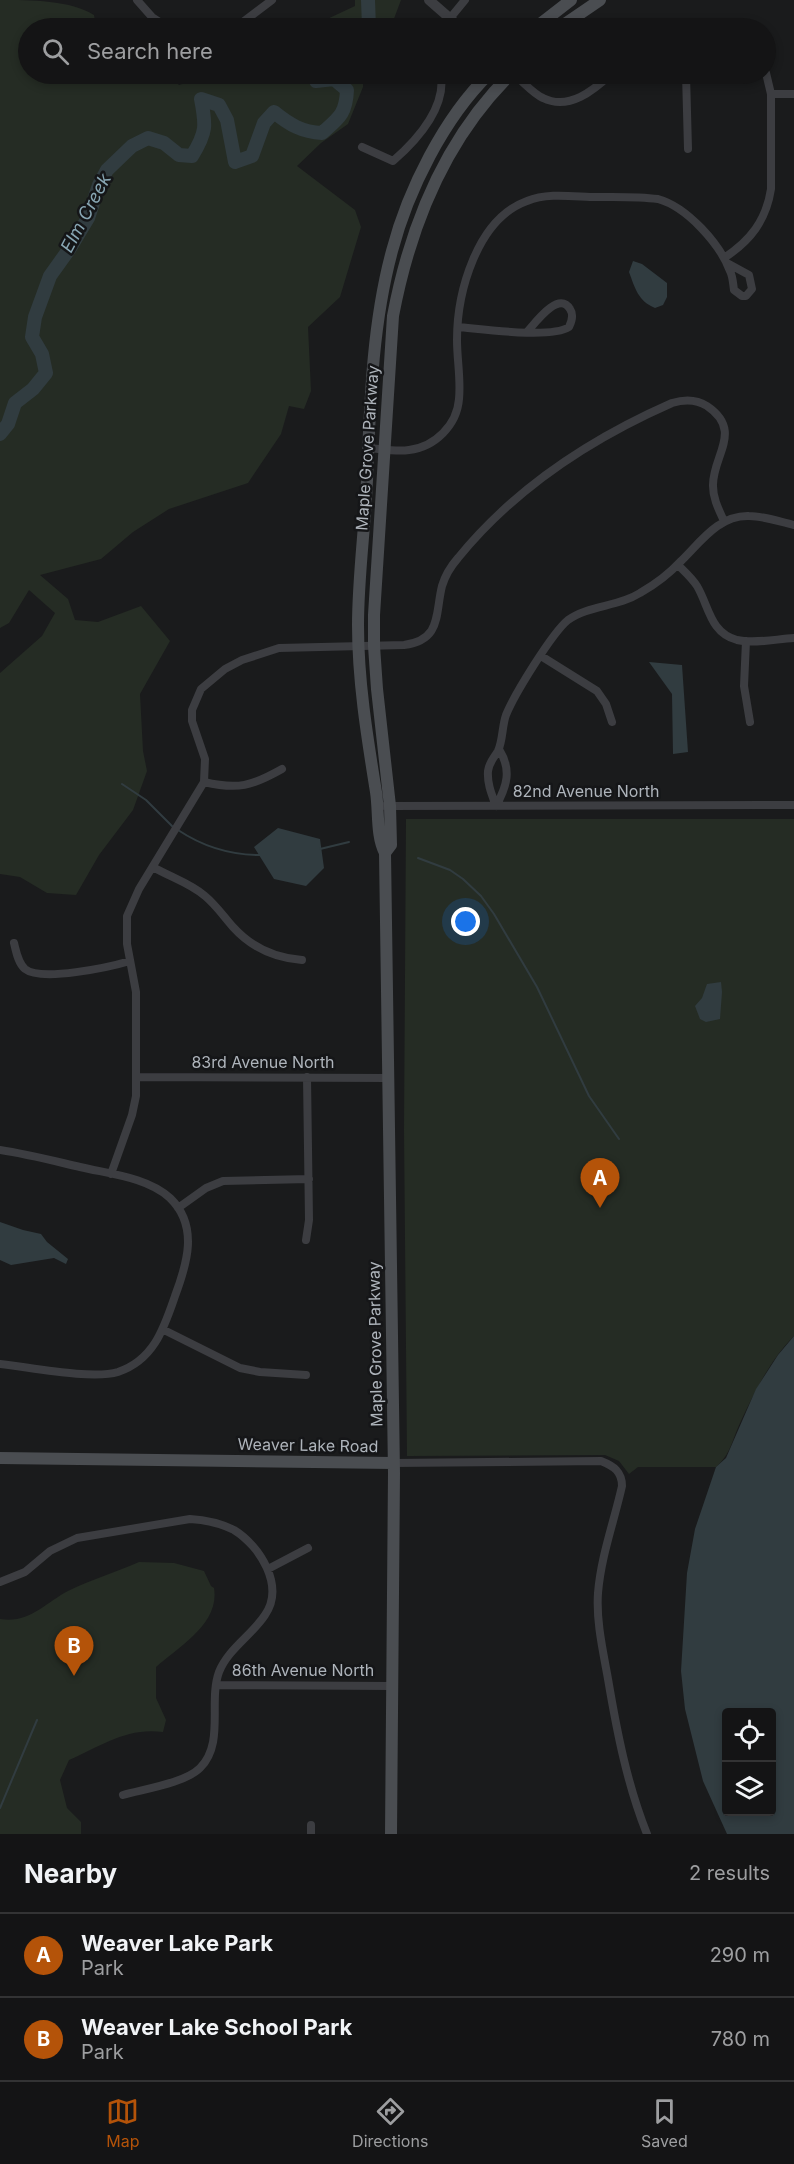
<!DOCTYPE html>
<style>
:root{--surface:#141415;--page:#1d1d1e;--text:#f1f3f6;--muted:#9d9ea0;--line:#333334;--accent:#b45309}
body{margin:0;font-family:Inter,sans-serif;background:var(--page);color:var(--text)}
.controls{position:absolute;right:18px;bottom:18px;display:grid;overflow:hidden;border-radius:6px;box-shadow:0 3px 9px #0003}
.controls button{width:54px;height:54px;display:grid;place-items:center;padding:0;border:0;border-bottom:2px solid var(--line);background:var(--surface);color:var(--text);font:30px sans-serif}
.you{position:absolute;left:466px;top:922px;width:21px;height:21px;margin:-15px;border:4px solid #fff;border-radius:50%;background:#1a73e8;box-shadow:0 0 0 9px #1a73e833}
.badge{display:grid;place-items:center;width:39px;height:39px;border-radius:50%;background:var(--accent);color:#fff;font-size:20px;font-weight:700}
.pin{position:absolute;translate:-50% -50px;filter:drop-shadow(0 2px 3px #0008)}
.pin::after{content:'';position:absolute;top:32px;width:21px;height:18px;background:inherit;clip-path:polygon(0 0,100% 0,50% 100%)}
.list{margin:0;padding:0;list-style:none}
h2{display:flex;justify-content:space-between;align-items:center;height:78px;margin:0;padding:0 24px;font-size:26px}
h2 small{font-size:20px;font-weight:400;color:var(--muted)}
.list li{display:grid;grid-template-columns:39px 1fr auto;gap:18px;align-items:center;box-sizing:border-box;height:84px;padding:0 24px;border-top:2px solid var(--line)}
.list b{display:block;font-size:22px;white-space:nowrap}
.list p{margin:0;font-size:20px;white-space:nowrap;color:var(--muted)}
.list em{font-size:20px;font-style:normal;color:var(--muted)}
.icon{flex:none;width:33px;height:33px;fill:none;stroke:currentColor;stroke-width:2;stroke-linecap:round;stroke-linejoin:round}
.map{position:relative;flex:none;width:794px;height:1834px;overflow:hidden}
.search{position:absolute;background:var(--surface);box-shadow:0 3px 9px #0003;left:18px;right:18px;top:18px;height:66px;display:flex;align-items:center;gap:15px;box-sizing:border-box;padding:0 21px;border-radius:33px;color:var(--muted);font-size:22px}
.sheet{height:246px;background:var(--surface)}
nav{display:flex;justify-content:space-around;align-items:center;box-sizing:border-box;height:84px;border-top:2px solid var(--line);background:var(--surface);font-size:16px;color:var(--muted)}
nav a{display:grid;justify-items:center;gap:3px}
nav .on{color:var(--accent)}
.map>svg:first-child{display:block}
.green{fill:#252c24}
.water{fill:#313c40;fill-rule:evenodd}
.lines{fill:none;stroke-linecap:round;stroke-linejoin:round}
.stream{stroke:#313c40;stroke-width:2}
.river{stroke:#313c40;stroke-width:14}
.minor{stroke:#3c3d41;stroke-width:8}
.tertiary{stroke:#3c3d41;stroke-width:10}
.secondary{stroke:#4a4d51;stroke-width:12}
.labels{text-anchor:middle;stroke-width:5;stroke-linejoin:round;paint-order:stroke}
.street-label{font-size:16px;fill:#aeb4bb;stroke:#151618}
.water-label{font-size:18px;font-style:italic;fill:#88a6b3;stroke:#151618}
</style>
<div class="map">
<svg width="794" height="1834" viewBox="0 0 794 1834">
<rect width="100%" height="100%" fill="#1a1b1c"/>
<path class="green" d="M 0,0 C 32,0 69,0 94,15 L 96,28 L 28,28 L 28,74 L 120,74 L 136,76 L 168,74 L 179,85 L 216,74 L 363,74 L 363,87 L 348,124 L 321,143 L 297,166 L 355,210 L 361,227 L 340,297 L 308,327 L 311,391 L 304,409 L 289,406 L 281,434 L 248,483 L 169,509 L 133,532 L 101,559 L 40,575 L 68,599 L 75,620 L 98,622 L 141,606 L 170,641 L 140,694 L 143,751 L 147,771 L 133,810 L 99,855 L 76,895 L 47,893 L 20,877 L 0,874 L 0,673 L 42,636 L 55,613 L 29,590 L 9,623 L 0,628 Z
M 355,0 L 401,0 L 392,24 L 388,28 L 308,28 L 355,6 Z
M 406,819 L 794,819 L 794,1336 C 770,1360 754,1393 740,1423 C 732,1440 731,1454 716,1467 L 638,1467 L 629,1474 L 619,1461 L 605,1455 L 407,1456 L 404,1130 Z
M 139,1562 L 174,1563 L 204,1571 L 211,1586 L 214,1588 C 220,1624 178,1647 156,1667 L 156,1698 L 166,1720 L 163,1732 C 127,1727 101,1746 69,1760 L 60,1780 L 67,1808 L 81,1822 L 81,1834 L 0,1834 L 0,1619 C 29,1624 45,1603 68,1591 C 90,1580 116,1572 139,1562 Z"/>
<path class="water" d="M 633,261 L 642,264 L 667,283 L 667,297 L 663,305 L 655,308 C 638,301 635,288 629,272 Z
M 649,662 L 682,665 L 688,752 L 673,754 L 672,694 Z
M 278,828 L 320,839 L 324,868 L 306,886 L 274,879 L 254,847 Z
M 721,982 L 722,992 L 720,1019 L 706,1022 L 700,1019 L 695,1006 L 702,998 L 707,984 Z
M 0,1222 L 23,1230 L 41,1234 L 47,1242 L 68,1259 L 66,1264 L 54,1258 L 11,1265 L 0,1260 Z
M 794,1336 L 794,1834 L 727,1834 L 703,1781 L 685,1709 L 681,1671 L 687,1573 L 695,1529 L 716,1467 L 726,1458 L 756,1389 L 778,1355 ZM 726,1712 L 772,1712 L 772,1812 L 726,1812 Z"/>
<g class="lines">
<path class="stream" d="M 122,784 L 146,800 L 173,827
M 178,830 C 202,846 231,855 260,855
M 320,849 L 349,842
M 418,858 L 450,870 L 463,879 L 481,896 L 494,914 L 537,987 L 589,1096 L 619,1139
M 0,1808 L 37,1720"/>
<path class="river" d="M 367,28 L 369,27 L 368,0
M 0,434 L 8,424 L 15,403 L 33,389 L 46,373 L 42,354 L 32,337 L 35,317 L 50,276 L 70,248 L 88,218 L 99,185 L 107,170 L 132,146 L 148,138 L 164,143 L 179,155 L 192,156 C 207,132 206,125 201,99 L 219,105 L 227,120 L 235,162 L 252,156 L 264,123 L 274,112 C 290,125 302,132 322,133 C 339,118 346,114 347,90 L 334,79 L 316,81 L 313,74"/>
<path class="minor" d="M 137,0 L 152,17 L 169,28
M 235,28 L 272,0
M 442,28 L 465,0
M 513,74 C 523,81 532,93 543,98 C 569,111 594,90 611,74
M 686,74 L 688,149
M 771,94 L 794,94
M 362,147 L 393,161 C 417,140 446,108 441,74
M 724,258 C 750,241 766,221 771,189 L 771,94 L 766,73
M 458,327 C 482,329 551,339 569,327 C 572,321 574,315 570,309 C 559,290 535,323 527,332
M 368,448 C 382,449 396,452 409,450 C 435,447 457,425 459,399 C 461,379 457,360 457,340 C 457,292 477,219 527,201 C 546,193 569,196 590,197 C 613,197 636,196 658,199 C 687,207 720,244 730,271 C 733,277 733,284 734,290 L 742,296 L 746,296 L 752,289 L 749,275 L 727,263
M 678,565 C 684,571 692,578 697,586 C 709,606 710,633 737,640 C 755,644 776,639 794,638
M 746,641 L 744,686 L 750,722
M 541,656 L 597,691 L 606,704 L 612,722
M 204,782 C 238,790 252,786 282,769
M 385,806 L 794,805
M 496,806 C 492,795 487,784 488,771 C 489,762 494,758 498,751 C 503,740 502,726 506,715 C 514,695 552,633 568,620 C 589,605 618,607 640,593 C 654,585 669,574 680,562 C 700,543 718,515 749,516 C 764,516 780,522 794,525
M 496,806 C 507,786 512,770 499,749
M 153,867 C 170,877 190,883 205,896 C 216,905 224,917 233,927 C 252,948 274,958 302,960
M 14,943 C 16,951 18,963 25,969 C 41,982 110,967 130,961
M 137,1077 L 388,1078
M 0,1150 C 27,1154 54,1161 80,1167 C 109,1174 147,1177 170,1198 C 199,1226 187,1264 175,1296 C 164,1328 154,1360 118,1372 C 92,1380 29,1367 0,1364
M 111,1174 L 132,1115 L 136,1096 L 136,992 L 127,944 L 127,916 L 139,889 L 204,782 L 205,759 L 192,721 L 192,710 L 201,689 L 225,669 L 242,660 L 279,648 L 404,645 C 442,640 435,614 442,586 C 445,576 451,566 458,558 C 515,488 590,439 672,403 C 685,399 696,399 707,406 C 744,431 712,456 713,486 C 713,499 719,510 724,521
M 178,1208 L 206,1188 L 223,1181 L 309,1179
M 306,1240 L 309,1220 L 307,1077
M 164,1330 L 240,1368 L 260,1372 L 306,1375
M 393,1463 L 601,1461 C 614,1466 622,1472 622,1486 C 614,1522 601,1556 598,1593 C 596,1621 603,1651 608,1679 C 617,1732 627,1784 647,1834
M 268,1569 L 308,1548
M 0,1582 L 25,1572 L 50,1551 L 77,1538 L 190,1519 C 206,1520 220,1523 234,1530 C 260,1546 285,1586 265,1615 C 252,1635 228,1649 219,1672 C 208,1702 225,1743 200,1768 C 185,1783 144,1789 123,1795
M 216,1685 L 391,1686
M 311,1825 L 311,1834"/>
<path class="tertiary" d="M 429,0 L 461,28"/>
<path class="secondary" d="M 535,28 L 571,0
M 559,28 L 600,0
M 385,853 L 391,845 L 390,806 L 377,689 L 374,646 L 374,615 L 393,316 C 410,226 445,139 511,74
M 0,1458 L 393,1463
M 391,1834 L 394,1473 L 385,853 C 376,836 379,811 376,792 C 367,736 358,681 358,625 C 358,577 365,528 367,480 C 370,404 372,325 392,251 C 408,190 444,118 489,74"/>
</g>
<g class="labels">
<g class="street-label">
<text transform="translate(367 448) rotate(-86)" y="6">Maple Grove Parkway</text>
<text x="586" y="797">82nd Avenue North</text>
<text x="263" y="1068">83rd Avenue North</text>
<text transform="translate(375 1344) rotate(-91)" y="6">Maple Grove Parkway</text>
<text transform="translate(308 1445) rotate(1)" y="6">Weaver Lake Road</text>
<text x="303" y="1676">86th Avenue North</text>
</g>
<g class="water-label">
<text transform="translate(86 213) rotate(-62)" y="6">Elm Creek</text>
</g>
</g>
</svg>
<div class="controls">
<button><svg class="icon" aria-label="locate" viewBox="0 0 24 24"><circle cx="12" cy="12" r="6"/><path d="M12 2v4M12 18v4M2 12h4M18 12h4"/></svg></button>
<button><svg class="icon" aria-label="layers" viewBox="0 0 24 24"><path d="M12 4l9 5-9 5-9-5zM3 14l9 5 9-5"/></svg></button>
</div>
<div class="you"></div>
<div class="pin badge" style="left:600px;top:1208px">A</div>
<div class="pin badge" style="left:74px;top:1676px">B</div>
<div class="search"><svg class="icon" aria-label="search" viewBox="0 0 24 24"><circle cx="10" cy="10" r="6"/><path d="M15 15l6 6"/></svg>Search here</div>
</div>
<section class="sheet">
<h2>Nearby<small>2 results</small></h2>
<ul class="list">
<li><span class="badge">A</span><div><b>Weaver Lake Park</b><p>Park</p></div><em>290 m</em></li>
<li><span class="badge">B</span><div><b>Weaver Lake School Park</b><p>Park</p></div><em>780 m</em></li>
</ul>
</section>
<nav>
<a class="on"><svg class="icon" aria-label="map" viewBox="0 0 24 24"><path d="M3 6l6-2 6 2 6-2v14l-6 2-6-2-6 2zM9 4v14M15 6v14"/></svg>Map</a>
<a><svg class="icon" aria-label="directions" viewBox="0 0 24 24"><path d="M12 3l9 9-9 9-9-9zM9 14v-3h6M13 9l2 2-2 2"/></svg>Directions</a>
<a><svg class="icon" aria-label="saved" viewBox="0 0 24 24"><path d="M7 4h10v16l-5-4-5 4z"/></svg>Saved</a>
</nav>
